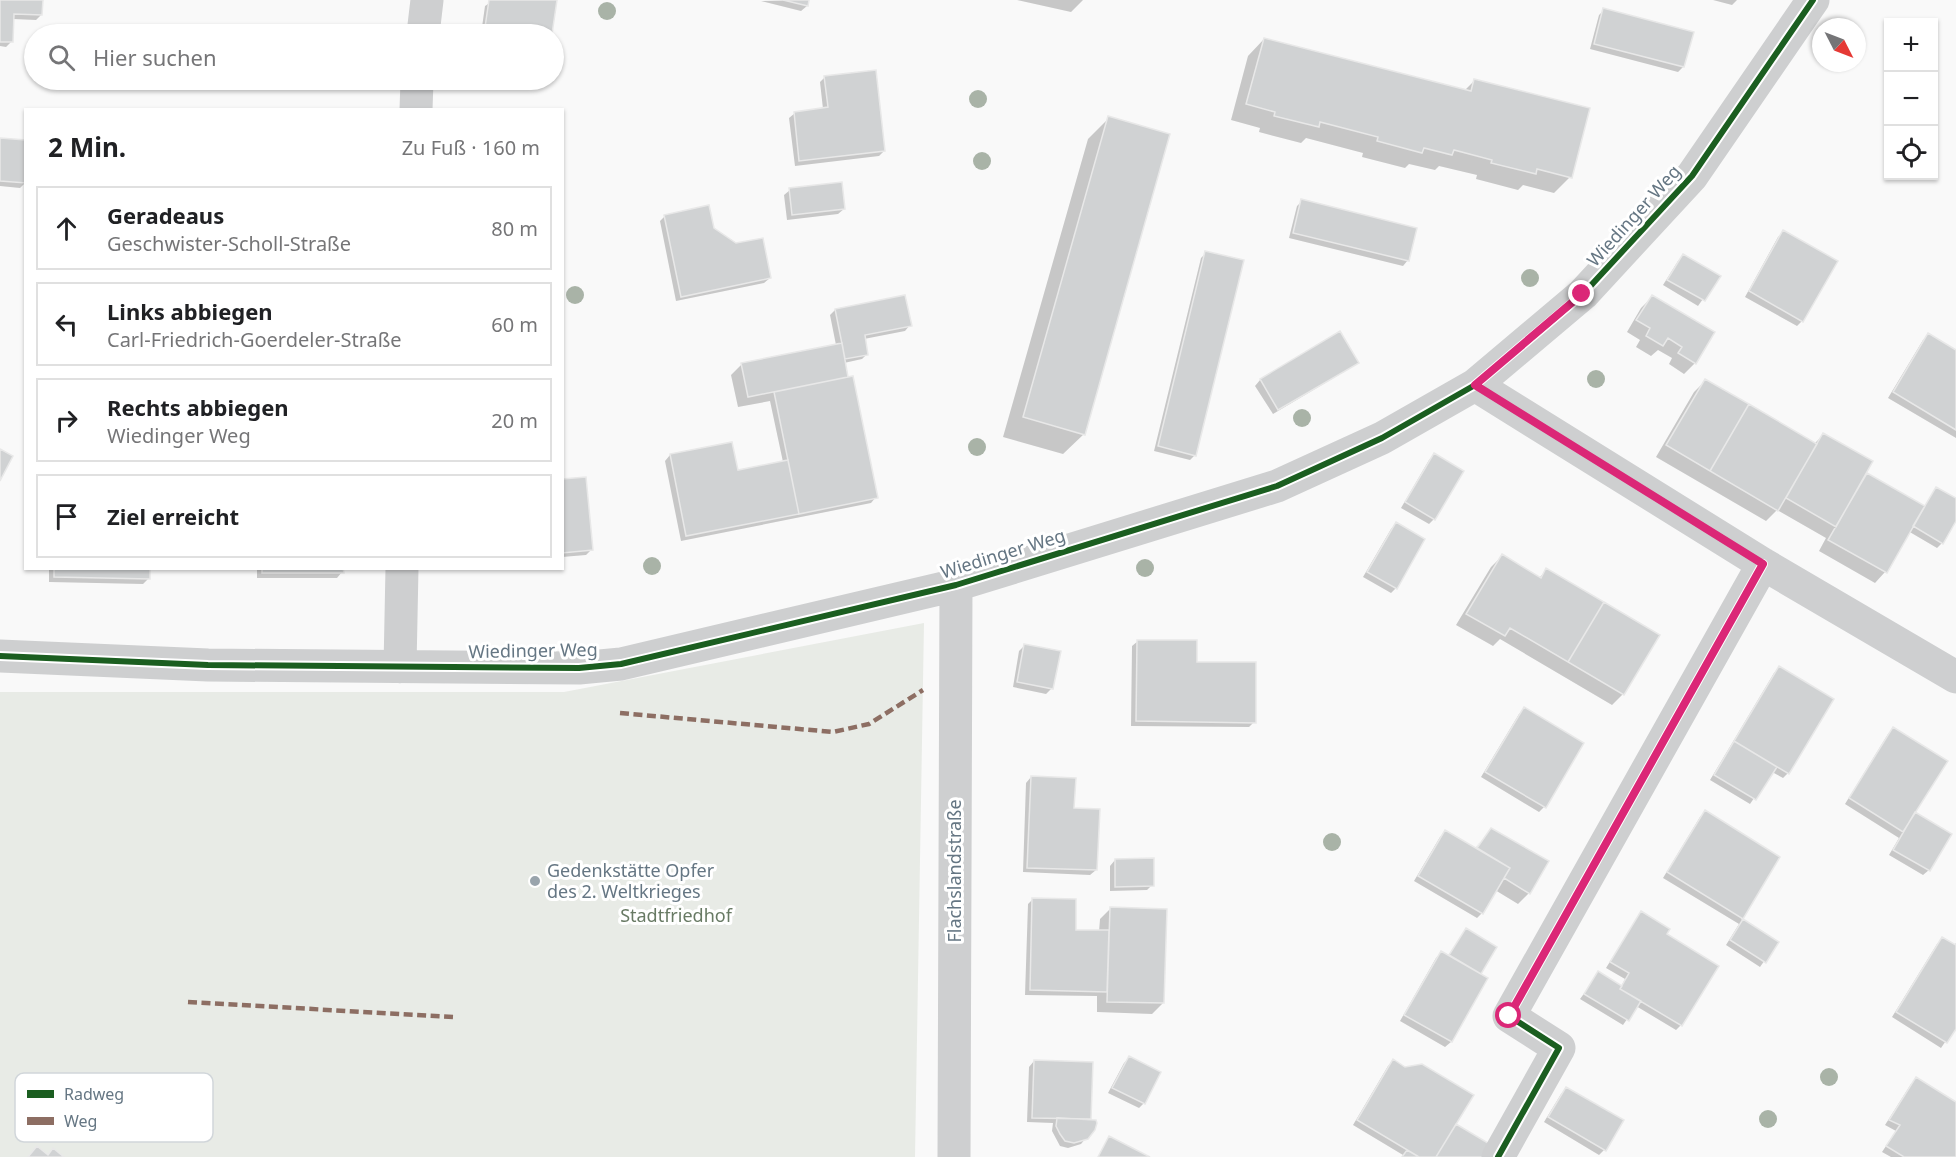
<!DOCTYPE html>
<html lang="de">
<meta charset="utf-8">
<style>
:root{--surface:#fff;--page:#f6f6f6;--text:#202124;--muted:#757577;--line:#e0e0e0}
body{margin:0;font-family:"Noto Sans",sans-serif;background:var(--page);color:var(--text)}
.controls{position:absolute;right:18px;top:18px;display:grid;overflow:hidden;border-radius:0px;box-shadow:0 2px 4px #0004}
.controls button{width:54px;height:54px;display:grid;place-items:center;padding:0;border:0;border-bottom:2px solid var(--line);background:var(--surface);color:var(--text);font:30px sans-serif}
.compass{position:absolute;left:1812px;top:18px;width:54px;height:54px;border-radius:50%;background:var(--surface);box-shadow:0 2px 4px #0004;rotate:132deg}
.stop{position:absolute;width:18px;height:18px;margin:-14px;border:4px solid #db2777;border-radius:50%;background:#fff}
.stop.end{background:#db2777;border-color:#fff;box-shadow:0 2px 6px #0008}
.list{margin:0;padding:0;list-style:none}
h2{display:flex;justify-content:space-between;align-items:center;height:78px;margin:0;padding:0 24px;font-size:26px}
h2 small{font-size:20px;font-weight:400;color:var(--muted)}
.list li{display:grid;grid-template-columns:39px 1fr auto;gap:18px;align-items:center;box-sizing:border-box;height:84px;margin:0 12px 12px;padding:0 12px;border:2px solid var(--line);border-radius:0px}
.list b{display:block;font-size:22px;white-space:nowrap}
.list p{margin:0;font-size:20px;white-space:nowrap;color:var(--muted)}
.list em{font-size:20px;font-style:normal;color:var(--muted)}
.icon{flex:none;width:33px;height:33px;fill:none;stroke:currentColor;stroke-width:2;stroke-linecap:round;stroke-linejoin:round}
.map{position:relative;flex:none;width:1956px;height:1157px;overflow:hidden}
.search{position:absolute;background:var(--surface);box-shadow:0 2px 4px #0004;left:24px;top:24px;width:540px;height:66px;display:flex;align-items:center;gap:15px;box-sizing:border-box;padding:0 21px;border-radius:33px;color:var(--muted);font-size:22px}
.panel{position:absolute;background:var(--surface);box-shadow:0 2px 4px #0004;left:24px;top:108px;width:540px;height:462px;border-radius:0px}
.map>svg:first-child{display:block}
.green{fill:#e8ebe6}
.shadow{fill:#0003}
.building{fill:#d0d2d3;stroke:#e8e8e8;stroke-width:1.5}
.lines{fill:none;stroke-linecap:round;stroke-linejoin:round}
.minor{stroke:#cecfd0;stroke-width:33}
.quiet{stroke:#8d6e63;stroke-width:4.5;stroke-dasharray:9 4.5;stroke-linecap:butt}
.cycleway-casing{stroke:#fff;stroke-width:10}
.cycleway{stroke:#1b5e20;stroke-width:6}
.tree{fill:#a9b3a7}
.route{stroke:#db2777;stroke-width:8}
.poi-dot{fill:#99a4ac;stroke:#fff;stroke-width:2}
.labels{text-anchor:middle;stroke-width:6;stroke-linejoin:round;paint-order:stroke}
.street-label{font-size:18px;fill:#657683;stroke:#fff}
.poi-label{font-size:18px;fill:#657683;stroke:#fff;text-anchor:start}
.park-label{font-size:18px;fill:#687a64;stroke:#fff}
.key{fill:#fff;stroke:#d1d6da;stroke-width:1.5}
.key-label{font-size:16px;fill:#657683}
</style>
<div class="map">
<svg width="1956" height="1157" viewBox="0 0 1956 1157">
<rect width="100%" height="100%" fill="#f9f9f9"/>
<path class="green" d="M 924,623 L 915,1157 L 0,1157 L 0,692 L 564,692 Z"/>
<path class="shadow" d="M 0,0 L 42,0 L 41,15 L 36,20 L 13,19 L 11,42 L 6,47 L 0,46 Z
M 494,0 L 555,0 L 550,34 L 481,34 L 485,6 Z
M 808,0 L 807,6 L 801,11 L 761,1 Z
M 1017,0 L 1083,0 L 1071,12 Z
M 1713,0 L 1737,0 L 1732,5 Z
M 1604,10 L 1683,67 L 1678,72 L 1590,49 L 1599,15 Z
M 1264,39 L 1464,91 L 1475,80 L 1570,177 L 1554,193 L 1523,185 L 1518,190 L 1476,179 L 1477,175 L 1439,166 L 1435,170 L 1409,164 L 1405,168 L 1362,157 L 1363,153 L 1306,138 L 1301,143 L 1259,132 L 1260,128 L 1231,120 L 1248,56 Z
M 825,77 L 884,151 L 879,156 L 795,166 L 789,118 L 795,113 L 823,109 L 820,82 Z
M 458,80 L 506,80 L 502,83 Z
M 1109,118 L 1084,434 L 1063,454 L 1003,437 L 1088,139 Z
M 0,140 L 26,182 L 20,188 L 0,186 Z
M 790,190 L 844,209 L 838,214 L 787,220 L 784,195 Z
M 1302,201 L 1408,260 L 1403,266 L 1289,238 L 1297,206 Z
M 665,216 L 712,229 L 770,278 L 764,283 L 676,301 L 660,221 Z
M 1784,232 L 1802,321 L 1797,326 L 1745,297 L 1778,237 Z
M 1206,253 L 1195,455 L 1190,460 L 1154,451 L 1201,258 Z
M 1683,255 L 1719,276 L 1698,306 L 1663,285 L 1678,261 Z
M 1652,297 L 1695,363 L 1684,374 L 1669,364 L 1672,358 L 1658,350 L 1651,356 L 1636,347 L 1640,340 L 1627,332 L 1641,308 Z
M 835,310 L 910,325 L 905,331 L 864,339 L 867,354 L 862,359 L 844,363 L 876,497 L 871,503 L 681,541 L 665,461 L 670,455 L 737,472 L 783,462 L 770,401 L 738,407 L 731,375 L 742,364 L 836,345 L 830,315 Z
M 1340,333 L 1357,362 L 1352,367 L 1273,414 L 1255,386 L 1260,380 Z
M 1929,335 L 1956,352 L 1956,438 L 1888,398 L 1923,340 Z
M 1705,381 L 1814,444 L 1823,435 L 1865,473 L 1924,507 L 1937,489 L 1956,500 L 1956,518 L 1942,543 L 1937,548 L 1908,531 L 1885,572 L 1875,583 L 1819,551 L 1826,538 L 1777,510 L 1766,521 L 1656,457 L 1694,392 Z
M 1434,455 L 1434,519 L 1429,524 L 1401,508 L 1429,460 Z
M 562,480 L 591,550 L 586,555 L 562,557 Z
M 1396,524 L 1396,588 L 1391,593 L 1363,577 L 1391,529 Z
M 1502,556 L 1539,578 L 1547,570 L 1658,636 L 1623,694 L 1612,705 L 1500,639 L 1493,646 L 1456,625 L 1491,567 Z
M 49,568 L 148,568 L 148,579 L 143,584 L 49,582 Z
M 257,568 L 342,568 L 342,572 L 337,578 L 257,578 Z
M 1138,641 L 1195,663 L 1254,722 L 1249,727 L 1131,726 L 1132,646 Z
M 1024,646 L 1052,688 L 1046,694 L 1013,687 L 1019,651 Z
M 1779,668 L 1788,773 L 1783,778 L 1772,772 L 1750,804 L 1710,780 L 1774,673 Z
M 1525,709 L 1544,807 L 1539,812 L 1481,777 L 1519,714 Z
M 1893,729 L 1913,813 L 1929,870 L 1923,875 L 1889,855 L 1899,838 L 1845,804 L 1888,734 Z
M 1031,777 L 1096,870 L 1090,875 L 1023,872 L 1026,783 Z
M 1705,812 L 1778,857 L 1741,919 L 1777,943 L 1760,967 L 1726,945 L 1739,924 L 1663,878 L 1700,817 Z
M 1491,830 L 1529,893 L 1518,904 L 1495,890 L 1482,913 L 1477,918 L 1414,881 L 1440,837 L 1446,832 L 1475,849 L 1481,840 L 1474,850 L 1478,850 L 1487,836 L 1486,835 Z
M 1115,860 L 1152,885 L 1147,890 L 1110,891 L 1110,866 Z
M 1033,899 L 1074,931 L 1099,932 L 1100,919 L 1111,908 L 1163,1003 L 1152,1014 L 1097,1012 L 1097,996 L 1025,995 L 1028,904 Z
M 1642,913 L 1665,935 L 1717,966 L 1681,1025 L 1676,1030 L 1636,1006 L 1623,1025 L 1580,999 L 1599,973 L 1621,987 L 1625,979 L 1606,968 L 1637,918 Z
M 1466,930 L 1495,948 L 1479,975 L 1486,978 L 1451,1042 L 1445,1047 L 1400,1021 L 1436,958 L 1441,953 L 1448,956 Z
M 1942,939 L 1954,946 L 1956,943 L 1956,1026 L 1941,1048 L 1892,1017 L 1937,944 Z
M 1129,1058 L 1144,1103 L 1139,1108 L 1108,1093 L 1124,1063 Z
M 1034,1061 L 1092,1063 L 1089,1121 L 1086,1138 L 1081,1144 L 1068,1148 L 1060,1146 L 1052,1131 L 1053,1123 L 1027,1122 L 1029,1067 Z
M 1393,1061 L 1454,1125 L 1485,1157 L 1402,1157 L 1403,1155 L 1353,1125 L 1388,1066 Z
M 1916,1079 L 1956,1104 L 1956,1157 L 1891,1157 L 1882,1152 L 1896,1131 L 1885,1125 L 1911,1084 Z
M 1566,1089 L 1604,1150 L 1599,1155 L 1544,1122 L 1561,1094 Z"/>
<path class="building" d="M 0,0 L 43,0 L 42,15 L 14,14 L 13,42 L 0,42 Z
M 489,0 L 557,0 L 552,34 L 484,34 Z
M 783,0 L 809,0 L 808,6 Z
M 1603,8 L 1694,32 L 1684,67 L 1594,44 Z
M 1264,38 L 1471,91 L 1474,79 L 1590,108 L 1572,178 L 1537,169 L 1536,174 L 1491,163 L 1492,160 L 1454,150 L 1452,155 L 1424,148 L 1422,153 L 1377,141 L 1378,137 L 1320,122 L 1319,127 L 1274,116 L 1275,112 L 1246,104 Z
M 876,70 L 885,151 L 799,161 L 794,112 L 828,107 L 824,76 Z
M 1108,116 L 1170,134 L 1085,435 L 1023,417 Z
M 0,138 L 26,140 L 26,183 L 0,181 Z
M 842,182 L 845,209 L 792,215 L 789,188 Z
M 1301,199 L 1417,228 L 1409,261 L 1293,233 Z
M 709,205 L 714,228 L 736,243 L 763,238 L 771,278 L 681,297 L 664,215 Z
M 1783,230 L 1838,261 L 1803,322 L 1749,291 Z
M 1205,251 L 1244,260 L 1196,456 L 1158,446 Z
M 1683,254 L 1721,276 L 1705,301 L 1667,280 Z
M 905,295 L 912,326 L 865,335 L 868,355 L 845,359 L 835,309 Z
M 1652,295 L 1715,332 L 1696,364 L 1678,353 L 1682,347 L 1668,338 L 1663,346 L 1646,336 L 1650,328 L 1636,320 Z
M 1340,331 L 1359,363 L 1278,410 L 1260,379 Z
M 1928,333 L 1956,350 L 1956,430 L 1893,392 Z
M 842,343 L 848,377 L 748,397 L 741,363 Z
M 853,376 L 878,498 L 799,514 L 774,392 Z
M 1705,379 L 1749,404 L 1710,471 L 1666,445 Z
M 1749,404 L 1817,444 L 1778,511 L 1710,471 Z
M 1823,433 L 1873,461 L 1836,527 L 1786,498 Z
M 732,442 L 738,470 L 788,460 L 799,514 L 686,536 L 670,454 Z
M 0,449 L 13,456 L 0,481 Z
M 1434,453 L 1464,471 L 1435,520 L 1405,502 Z
M 1867,473 L 1925,506 L 1887,573 L 1828,540 Z
M 586,477 L 593,550 L 562,553 L 562,479 Z
M 1936,487 L 1956,498 L 1956,521 L 1943,544 L 1913,526 Z
M 1396,522 L 1425,539 L 1397,589 L 1367,572 Z
M 1502,554 L 1541,578 L 1546,568 L 1604,602 L 1568,662 L 1510,628 L 1505,636 L 1466,614 Z
M 54,568 L 150,568 L 150,579 L 54,577 Z
M 262,568 L 343,568 L 344,573 L 262,573 Z
M 1604,602 L 1660,635 L 1624,695 L 1568,662 Z
M 1137,640 L 1197,640 L 1197,662 L 1256,662 L 1256,723 L 1136,721 Z
M 1024,644 L 1061,651 L 1053,689 L 1017,682 Z
M 1779,666 L 1834,699 L 1789,774 L 1734,741 Z
M 1524,707 L 1584,743 L 1546,808 L 1485,772 Z
M 1893,727 L 1948,761 L 1903,832 L 1849,798 Z
M 1734,741 L 1777,767 L 1756,800 L 1714,775 Z
M 1031,776 L 1076,778 L 1074,808 L 1100,809 L 1097,870 L 1027,868 Z
M 1705,810 L 1780,857 L 1743,919 L 1667,872 Z
M 1915,812 L 1952,834 L 1930,871 L 1893,850 Z
M 1491,828 L 1549,861 L 1530,894 L 1504,878 L 1510,868 L 1477,848 Z
M 1445,830 L 1510,868 L 1483,914 L 1418,876 Z
M 1154,858 L 1154,886 L 1115,887 L 1115,859 Z
M 1032,898 L 1076,899 L 1076,930 L 1109,930 L 1107,992 L 1030,990 Z
M 1110,907 L 1167,909 L 1164,1003 L 1107,1002 Z
M 1641,911 L 1670,929 L 1667,934 L 1719,966 L 1682,1026 L 1620,989 L 1629,973 L 1610,962 Z
M 1743,919 L 1779,942 L 1766,963 L 1730,940 Z
M 1466,928 L 1497,947 L 1481,974 L 1449,955 Z
M 1942,937 L 1956,945 L 1956,1029 L 1947,1043 L 1896,1012 Z
M 1441,951 L 1488,978 L 1452,1042 L 1404,1015 Z
M 1598,971 L 1622,986 L 1620,989 L 1641,1001 L 1629,1021 L 1584,994 Z
M 1129,1056 L 1161,1072 L 1145,1104 L 1112,1088 Z
M 1393,1059 L 1405,1067 L 1422,1064 L 1474,1095 L 1436,1157 L 1419,1157 L 1357,1120 Z
M 1034,1060 L 1093,1062 L 1091,1119 L 1032,1118 Z
M 1916,1077 L 1956,1102 L 1956,1157 L 1904,1157 L 1886,1146 L 1900,1125 L 1889,1120 Z
M 1566,1087 L 1624,1120 L 1606,1151 L 1548,1117 Z
M 1057,1118 L 1096,1120 L 1097,1123 L 1095,1130 L 1088,1139 L 1074,1143 L 1065,1141 L 1060,1134 L 1056,1126 Z
M 1456,1124 L 1493,1146 L 1487,1157 L 1436,1157 Z
M 1109,1136 L 1150,1157 L 1098,1157 Z
M 37,1146 L 48,1155 L 53,1148 L 64,1157 L 28,1157 Z
M 1407,1150 L 1419,1157 L 1402,1157 Z"/>
<g class="lines">
<path class="minor" d="M 423,34 L 427,0
M 416,110 L 417,80
M 1475,385 L 1763,564 L 1956,677
M 0,656 L 208,665 L 579,668 L 621,664 L 956,585 L 1277,486 L 1382,438 L 1475,385 L 1583,294 L 1692,176 L 1813,0
M 400,667 L 402,568
M 954,1157 L 956,585
M 1498,1157 L 1559,1048 L 1509,1016 L 1763,564"/>
<path class="quiet" d="M 620,713 L 833,732 L 869,724 L 923,690
M 188,1002 L 453,1017"/>
<defs>
<path id="cycleway" d="M 0,656 L 208,665 L 579,668 L 621,664 L 956,585 L 1277,486 L 1382,438 L 1475,385 L 1583,294 L 1692,176 L 1813,0
M 1498,1157 L 1559,1048 L 1509,1016 L 1763,564"/>
</defs>
<use href="#cycleway" class="cycleway-casing"/>
<use href="#cycleway" class="cycleway"/>
</g>
<g class="tree">
<circle cx="607" cy="11" r="9"/>
<circle cx="978" cy="99" r="9"/>
<circle cx="982" cy="161" r="9"/>
<circle cx="1530" cy="278" r="9"/>
<circle cx="575" cy="295" r="9"/>
<circle cx="1596" cy="379" r="9"/>
<circle cx="1302" cy="418" r="9"/>
<circle cx="977" cy="447" r="9"/>
<circle cx="652" cy="566" r="9"/>
<circle cx="1145" cy="568" r="9"/>
<circle cx="1332" cy="842" r="9"/>
<circle cx="1829" cy="1077" r="9"/>
<circle cx="1768" cy="1119" r="9"/>
</g>
<g class="lines">
<path class="route" d="M 1509,1016 L 1763,564 L 1475,385 L 1582,294"/>
</g>
<circle class="poi-dot" cx="535" cy="881" r="6"/>
<g class="labels">
<g class="street-label">
<text transform="translate(1634 216) rotate(-48)" y="6">Wiedinger Weg</text>
<text transform="translate(1003 554) rotate(-17)" y="6">Wiedinger Weg</text>
<text transform="translate(533 651) rotate(-1)" y="6">Wiedinger Weg</text>
<text transform="translate(955 871) rotate(-90)" y="6">Flachslandstraße</text>
</g>
<g class="poi-label">
<text x="547" y="877">Gedenkstätte Opfer<tspan x="547" dy="21">des 2. Weltkrieges</tspan></text>
</g>
<g class="park-label">
<text x="676" y="922">Stadtfriedhof</text>
</g>
</g>
<rect x="15" y="1073" width="198" height="69" rx="9" class="key"/>
<rect x="27" y="1090" width="27" height="8" fill="#1b5e20"/>
<rect x="27" y="1117" width="27" height="8" fill="#8d6e63"/>
<g class="key-label">
<text x="64" y="1100">Radweg</text>
<text x="64" y="1127">Weg</text>
</g>
</svg>
<div class="controls">
<button>+</button>
<button>−</button>
<button><svg class="icon" aria-label="locate" viewBox="0 0 24 24"><circle cx="12" cy="12" r="6"/><path d="M12 2v4M12 18v4M2 12h4M18 12h4"/></svg></button>
</div>
<svg class="compass" viewBox="-18 -18 36 36"><path d="M0-13l5 13h-10z" fill="#e53935"/><path d="M0 13l5-13h-10z" fill="#757577"/></svg>
<div class="stop" style="left:1509px;top:1016px"></div>
<div class="stop end" style="left:1582px;top:294px"></div>
<div class="search"><svg class="icon" aria-label="search" viewBox="0 0 24 24"><circle cx="10" cy="10" r="6"/><path d="M15 15l6 6"/></svg>Hier suchen</div>
<section class="panel">
<h2>2 Min.<small>Zu Fuß · 160 m</small></h2>
<ul class="list">
<li><svg class="icon" aria-label="ahead" viewBox="0 0 24 24"><path d="M12 20V5M6 11l6-6 6 6"/></svg><div><b>Geradeaus</b><p>Geschwister-Scholl-Straße</p></div><em>80 m</em></li>
<li><svg class="icon" aria-label="left" viewBox="0 0 24 24"><path d="M17 20v-9H6M10 6l-5 5 5 5"/></svg><div><b>Links abbiegen</b><p>Carl-Friedrich-Goerdeler-Straße</p></div><em>60 m</em></li>
<li><svg class="icon" aria-label="right" viewBox="0 0 24 24"><path d="M7 20v-9h11M14 6l5 5-5 5"/></svg><div><b>Rechts abbiegen</b><p>Wiedinger Weg</p></div><em>20 m</em></li>
<li><svg class="icon" aria-label="arrive" viewBox="0 0 24 24"><path d="M6 21V4h12l-3 4 3 4H6"/></svg><div><b>Ziel erreicht</b></div></li>
</ul>
</section>
</div>
